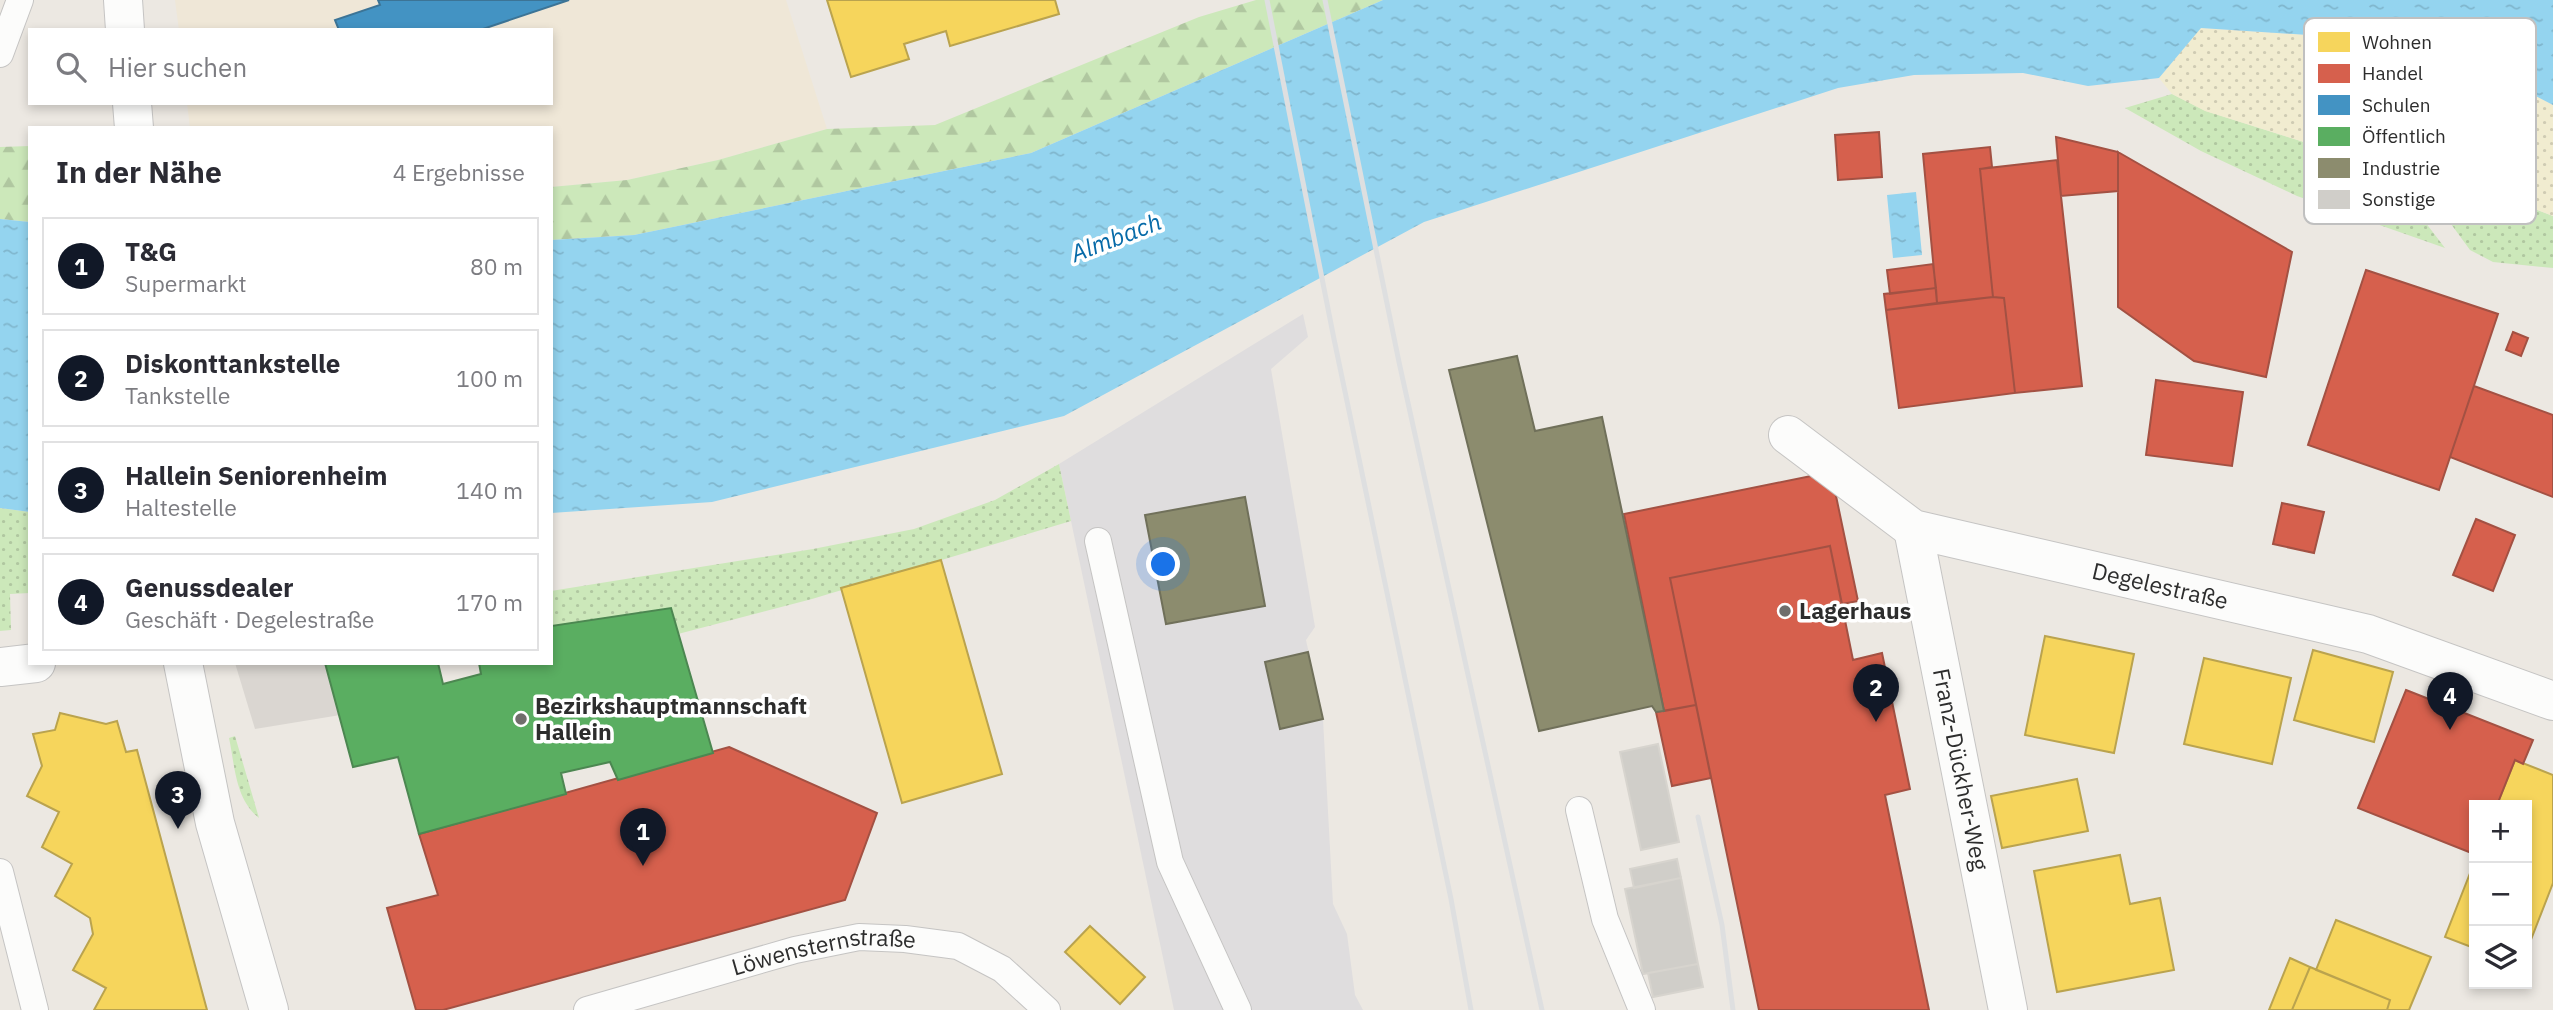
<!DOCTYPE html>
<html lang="de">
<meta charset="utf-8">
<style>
:root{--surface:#fff;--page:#f2f2f3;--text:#2b2b33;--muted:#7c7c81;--line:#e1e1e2;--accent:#111827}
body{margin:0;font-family:"IBM Plex Sans",sans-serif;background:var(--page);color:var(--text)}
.controls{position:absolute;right:21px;bottom:21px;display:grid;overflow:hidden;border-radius:0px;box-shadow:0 4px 10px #0003}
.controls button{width:63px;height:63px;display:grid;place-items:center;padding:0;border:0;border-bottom:2px solid var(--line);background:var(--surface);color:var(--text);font:35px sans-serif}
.you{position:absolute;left:1164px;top:565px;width:24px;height:24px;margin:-18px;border:5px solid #fff;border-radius:50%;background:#1a73e8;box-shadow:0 0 0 10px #1a73e833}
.badge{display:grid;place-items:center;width:46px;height:46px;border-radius:50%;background:var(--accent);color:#fff;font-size:23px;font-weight:700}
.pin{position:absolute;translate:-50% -58px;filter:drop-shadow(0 2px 4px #0008)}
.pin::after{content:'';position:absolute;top:37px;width:24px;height:21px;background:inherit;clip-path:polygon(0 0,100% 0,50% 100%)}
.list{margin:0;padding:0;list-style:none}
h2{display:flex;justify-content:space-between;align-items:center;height:91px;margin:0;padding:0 28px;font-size:30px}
h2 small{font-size:23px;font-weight:400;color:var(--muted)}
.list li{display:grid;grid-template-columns:46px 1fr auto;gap:21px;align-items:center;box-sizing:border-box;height:98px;margin:0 14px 14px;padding:0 14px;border:2px solid var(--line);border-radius:0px}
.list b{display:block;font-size:26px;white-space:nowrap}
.list p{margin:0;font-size:23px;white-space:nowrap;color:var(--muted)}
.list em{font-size:23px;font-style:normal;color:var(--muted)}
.icon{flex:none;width:38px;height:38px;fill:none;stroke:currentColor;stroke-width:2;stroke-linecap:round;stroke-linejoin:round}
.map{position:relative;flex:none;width:2553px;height:1010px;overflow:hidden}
.search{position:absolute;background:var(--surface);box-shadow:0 4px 10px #0003;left:28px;top:28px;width:525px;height:77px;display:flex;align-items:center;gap:18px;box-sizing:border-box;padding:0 24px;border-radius:0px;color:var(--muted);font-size:26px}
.panel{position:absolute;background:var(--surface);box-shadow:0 4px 10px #0003;left:28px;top:126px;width:525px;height:539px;border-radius:0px}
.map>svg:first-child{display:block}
.industrial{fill:#dfddde}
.education{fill:#efe7d7}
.grass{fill:url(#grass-dots)}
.forest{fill:url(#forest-firs)}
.sand{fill:url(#sand-dots)}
.plaza{fill:#dad6d1}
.water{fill:url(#water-ripples)}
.homes{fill:#f6d55c;stroke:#baa34e;stroke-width:2}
.shops{fill:#d6604d;stroke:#a35143;stroke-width:2}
.schools{fill:#4393c3;stroke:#3c7496;stroke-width:2}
.public{fill:#5aae61;stroke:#4c8751;stroke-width:2}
.industry{fill:#8c8c6e;stroke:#70705a;stroke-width:2}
.building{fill:#d0cec9;stroke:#d7d4ce;stroke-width:2}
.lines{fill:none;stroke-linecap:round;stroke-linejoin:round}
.service-casing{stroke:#c5c4c3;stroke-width:28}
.minor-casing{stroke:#c5c4c3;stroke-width:40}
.service{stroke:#fcfcfb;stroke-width:26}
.minor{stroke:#fcfcfb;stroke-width:38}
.rail{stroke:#dedfe0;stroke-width:5}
.poi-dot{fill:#706e6c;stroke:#fff;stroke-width:2.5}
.labels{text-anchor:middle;stroke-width:7;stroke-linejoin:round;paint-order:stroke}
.street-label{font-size:23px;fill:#2d2d2d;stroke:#fff}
.poi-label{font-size:23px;font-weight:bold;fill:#2d2d2d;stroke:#fff;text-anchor:start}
.water-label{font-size:24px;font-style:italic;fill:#066aa8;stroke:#fff}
.key{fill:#fff;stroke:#c0c0c0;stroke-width:2}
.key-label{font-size:19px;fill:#2d2d2d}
</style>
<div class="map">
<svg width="2553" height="1010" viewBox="0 0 2553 1010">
<defs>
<pattern id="grass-dots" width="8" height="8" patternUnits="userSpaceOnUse" patternTransform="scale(1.75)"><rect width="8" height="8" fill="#cce8ba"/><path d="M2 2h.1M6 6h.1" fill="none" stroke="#b0c7a0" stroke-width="1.8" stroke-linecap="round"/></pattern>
<pattern id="forest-firs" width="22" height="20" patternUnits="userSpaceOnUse" patternTransform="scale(1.75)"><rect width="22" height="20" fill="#cce8ba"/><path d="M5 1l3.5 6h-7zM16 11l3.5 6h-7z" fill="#b0c7a0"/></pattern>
<pattern id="sand-dots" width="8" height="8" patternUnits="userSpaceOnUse" patternTransform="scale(1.75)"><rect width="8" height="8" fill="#f1ecd0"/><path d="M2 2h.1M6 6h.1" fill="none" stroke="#cfcbb3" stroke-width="1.8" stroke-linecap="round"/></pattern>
<pattern id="water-ripples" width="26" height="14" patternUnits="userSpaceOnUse" patternTransform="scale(1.75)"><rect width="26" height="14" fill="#94d4ef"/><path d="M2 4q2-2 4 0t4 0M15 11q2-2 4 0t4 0" fill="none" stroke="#80b6cd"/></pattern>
</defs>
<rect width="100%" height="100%" fill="#ece8e2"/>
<path class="industrial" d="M 1303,314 L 1308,337 L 1271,369 L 1315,627 L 1306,640 L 1323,719 L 1333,904 L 1347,934 L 1355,995 L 1363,1010 L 1174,1010 L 1059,464 Z"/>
<path class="education" d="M 175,0 L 786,0 L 827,129 L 718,160 L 627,180 L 551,187 L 551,128 L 190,128 L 187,103 L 551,103 L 551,30 L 179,30 Z"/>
<path class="grass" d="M 2172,94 L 2206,111 L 2383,167 L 2445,248 L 2297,196 L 2201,151 L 2125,108 Z
M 2413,172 L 2466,183 L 2553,216 L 2553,268 L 2493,262 L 2470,250 Z
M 1059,464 L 1071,521 L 812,599 L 678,634 L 670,608 L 551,626 L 551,591 L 813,549 L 914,529 L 995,500 Z
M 0,508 L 30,512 L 30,593 L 10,594 L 11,630 L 0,631 Z
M 235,736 L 259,818 C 235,799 235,766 229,738 Z"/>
<path class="forest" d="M 1256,0 L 1383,0 L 1031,153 L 634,235 L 551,240 L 551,187 L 627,180 L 718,160 L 827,129 L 935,125 L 1199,17 Z
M 30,146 L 30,222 L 0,219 L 0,147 Z"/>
<path class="sand" d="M 2200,28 L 2323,36 L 2512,84 L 2553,105 L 2553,216 L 2466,183 L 2383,167 L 2205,111 L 2172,94 L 2159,78 Z"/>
<path class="plaza" d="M 235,663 L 372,663 L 383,708 L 255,729 Z"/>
<path class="water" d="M 1383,0 L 2553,0 L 2553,105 L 2512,84 L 2323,36 L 2201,28 L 2159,78 L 2088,86 L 2023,73 L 1914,75 L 1838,88 L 1424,222 L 1064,416 L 712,502 L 551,513 L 551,240 L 634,235 L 1031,153 Z
M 1916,192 L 1922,255 L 1893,258 L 1887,195 Z
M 0,219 L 30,222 L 30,512 L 0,508 Z"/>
<path class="homes" d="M 827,0 L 1055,0 L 1059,14 L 950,46 L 946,31 L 904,44 L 909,59 L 851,77 Z
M 941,560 L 1002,774 L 902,803 L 841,588 Z
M 2045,636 L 2134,654 L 2114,753 L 2025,735 Z
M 2313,650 L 2393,672 L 2374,742 L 2294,720 Z
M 2204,658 L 2291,678 L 2272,764 L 2184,744 Z
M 60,713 L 106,724 L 117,721 L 126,752 L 137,750 L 207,1010 L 94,1010 L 106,988 L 73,970 L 93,934 L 90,918 L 55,896 L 72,864 L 42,847 L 59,812 L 27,796 L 42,766 L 33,734 L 55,730 Z
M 2515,760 L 2553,775 L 2553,883 L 2527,950 L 2527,805 L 2497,805 Z
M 2077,779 L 2088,831 L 2002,848 L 1991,796 Z
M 2120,855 L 2130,904 L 2160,898 L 2174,970 L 2057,992 L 2034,871 Z
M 2474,863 L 2474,948 L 2445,937 Z
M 2336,920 L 2431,957 L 2409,1010 L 2387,1010 L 2390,1000 L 2316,970 Z
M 1090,926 L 1145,977 L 1120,1004 L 1065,952 Z
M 2290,958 L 2310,967 L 2292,1010 L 2269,1010 Z
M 2310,967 L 2390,1000 L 2387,1010 L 2292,1010 Z"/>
<path class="shops" d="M 1879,132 L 1882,177 L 1838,180 L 1835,135 Z
M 2056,137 L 2118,152 L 2118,191 L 2061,196 Z
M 1990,147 L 1992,167 L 1980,169 L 1993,297 L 1937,303 L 1923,154 Z
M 2118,152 L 2292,252 L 2266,377 L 2194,361 L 2118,307 Z
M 2057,160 L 2082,386 L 2015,393 L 2004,298 L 1993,297 L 1980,169 Z
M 1933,264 L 1936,288 L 1890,294 L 1887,270 Z
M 2366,270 L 2498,314 L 2439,490 L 2308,445 Z
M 1936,288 L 1937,303 L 1886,310 L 1884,294 Z
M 1993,297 L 2004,298 L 2015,393 L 1899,408 L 1886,310 Z
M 2513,332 L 2528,338 L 2521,356 L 2506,350 Z
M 2156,380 L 2243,392 L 2232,466 L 2146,455 Z
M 2474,386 L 2553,415 L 2553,497 L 2450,457 Z
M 1831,472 L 1858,601 L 1842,604 L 1830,546 L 1670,578 L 1696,705 L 1664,711 L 1624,514 Z
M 2282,503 L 2324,512 L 2314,553 L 2273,544 Z
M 2476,519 L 2515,535 L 2493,591 L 2453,575 Z
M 1830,546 L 1853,660 L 1882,653 L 1910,789 L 1885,795 L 1929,1010 L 1759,1010 L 1670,578 Z
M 2406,690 L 2533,740 L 2523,764 L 2515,760 L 2497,805 L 2474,805 L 2474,854 L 2358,808 Z
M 1696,705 L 1711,778 L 1672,786 L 1656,712 Z
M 729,747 L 877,813 L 845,900 L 443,1010 L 416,1010 L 387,908 L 438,895 L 419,834 Z"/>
<path class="schools" d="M 378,0 L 569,0 L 480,30 L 339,30 L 335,20 L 380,5 Z"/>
<path class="public" d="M 671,608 L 713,753 L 618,780 L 610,762 L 561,773 L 566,794 L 419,834 L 398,757 L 353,767 L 325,663 L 438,663 L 443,684 L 481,674 L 479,663 L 551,663 L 551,626 Z"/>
<path class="industry" d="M 1517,356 L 1535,431 L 1602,417 L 1664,711 L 1656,712 L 1652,706 L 1539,731 L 1449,370 Z
M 1245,497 L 1265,606 L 1166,624 L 1145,515 Z
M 1308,652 L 1323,719 L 1280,729 L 1265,662 Z"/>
<path class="building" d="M 1658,744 L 1679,842 L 1641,850 L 1620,752 Z
M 1677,859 L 1681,878 L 1634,888 L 1630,869 Z
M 1681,878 L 1698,964 L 1643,974 L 1625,889 Z
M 1698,964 L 1703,987 L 1653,997 L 1648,973 Z"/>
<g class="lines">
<defs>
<g id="service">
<path d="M 0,54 L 20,0"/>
<path d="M 1098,541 L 1170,862 L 1238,1010"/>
<path d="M 1579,810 L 1605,919 L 1642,1010"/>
<path d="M 0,872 L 35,1010"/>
<path id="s1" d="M 587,1010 L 795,950 L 859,937 L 905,939 L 958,946 L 1002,969 L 1047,1010"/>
</g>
<g id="minor">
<path d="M 123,0 L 125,30"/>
<path d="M 132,103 L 134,128"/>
<path id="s2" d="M 1788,435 L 1913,529 L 2368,634 L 2553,701"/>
<path id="s3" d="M 1913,529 L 2008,1010"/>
<path d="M 183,663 L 215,823 L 269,1010"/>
<path d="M 0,667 L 36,663"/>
</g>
</defs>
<use href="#service" class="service-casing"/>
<use href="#minor" class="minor-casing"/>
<use href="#service" class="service"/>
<use href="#minor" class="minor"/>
<path class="rail" d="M 1267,0 L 1334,339 L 1451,899 L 1471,1010
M 1325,0 L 1399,362 L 1542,1010
M 1698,817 L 1722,925 L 1733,1010"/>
</g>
<g class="poi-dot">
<circle cx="1785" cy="611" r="7"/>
<circle cx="521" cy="719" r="7"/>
</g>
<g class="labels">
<g class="street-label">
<text dy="8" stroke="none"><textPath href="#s2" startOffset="410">Degelestraße</textPath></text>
<text dy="8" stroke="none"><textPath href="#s3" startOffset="245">Franz-Dückher-Weg</textPath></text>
<text dy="8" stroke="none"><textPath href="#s1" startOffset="245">Löwensternstraße</textPath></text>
</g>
<g class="poi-label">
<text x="1799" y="619">Lagerhaus</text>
<text x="535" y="714">Bezirkshauptmannschaft<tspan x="535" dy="26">Hallein</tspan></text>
</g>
<g class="water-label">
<text transform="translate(1116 238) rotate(-21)" y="8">Almbach</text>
</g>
</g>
<rect x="2304" y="18" width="232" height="206" rx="10" class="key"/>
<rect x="2318" y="32" width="32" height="20" fill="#f6d55c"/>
<rect x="2318" y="64" width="32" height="19" fill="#d6604d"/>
<rect x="2318" y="95" width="32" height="20" fill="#4393c3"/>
<rect x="2318" y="127" width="32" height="19" fill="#5aae61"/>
<rect x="2318" y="158" width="32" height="20" fill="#8c8c6e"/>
<rect x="2318" y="190" width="32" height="19" fill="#d0cec9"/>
<g class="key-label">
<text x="2362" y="49">Wohnen</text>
<text x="2362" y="80">Handel</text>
<text x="2362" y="112">Schulen</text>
<text x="2362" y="143">Öffentlich</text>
<text x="2362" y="175">Industrie</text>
<text x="2362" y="206">Sonstige</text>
</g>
</svg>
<div class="controls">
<button>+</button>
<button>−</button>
<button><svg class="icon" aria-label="layers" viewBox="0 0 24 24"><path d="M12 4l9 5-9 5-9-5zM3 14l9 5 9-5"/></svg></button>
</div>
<div class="you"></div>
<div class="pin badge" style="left:643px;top:866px">1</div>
<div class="pin badge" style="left:1876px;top:722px">2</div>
<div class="pin badge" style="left:178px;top:829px">3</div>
<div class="pin badge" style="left:2450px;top:730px">4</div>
<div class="search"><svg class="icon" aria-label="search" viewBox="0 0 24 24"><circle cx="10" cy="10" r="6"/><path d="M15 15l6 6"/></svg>Hier suchen</div>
<section class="panel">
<h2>In der Nähe<small>4 Ergebnisse</small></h2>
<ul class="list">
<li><span class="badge">1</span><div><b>T&amp;G</b><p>Supermarkt</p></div><em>80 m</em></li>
<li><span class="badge">2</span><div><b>Diskonttankstelle</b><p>Tankstelle</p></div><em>100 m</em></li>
<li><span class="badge">3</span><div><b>Hallein Seniorenheim</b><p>Haltestelle</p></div><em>140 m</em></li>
<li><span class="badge">4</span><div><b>Genussdealer</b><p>Geschäft · Degelestraße</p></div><em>170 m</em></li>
</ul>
</section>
</div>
